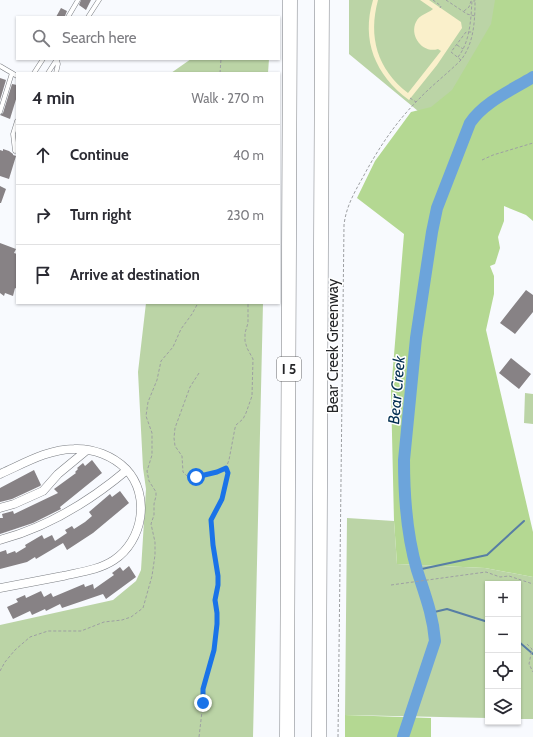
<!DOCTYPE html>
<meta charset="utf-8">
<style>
:root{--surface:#fff;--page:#f2f2f3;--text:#2b2b33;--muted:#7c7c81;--line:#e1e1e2}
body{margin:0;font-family:Cabin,sans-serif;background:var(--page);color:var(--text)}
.controls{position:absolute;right:12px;bottom:12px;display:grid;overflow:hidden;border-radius:0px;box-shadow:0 1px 3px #0004}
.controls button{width:36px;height:36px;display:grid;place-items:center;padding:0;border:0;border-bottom:1px solid var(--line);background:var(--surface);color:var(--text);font:20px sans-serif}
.stop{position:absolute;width:12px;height:12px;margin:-9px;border:3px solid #1a73e8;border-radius:50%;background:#fff}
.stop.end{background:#1a73e8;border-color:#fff;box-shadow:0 1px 4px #0008}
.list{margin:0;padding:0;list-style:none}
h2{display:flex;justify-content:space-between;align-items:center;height:52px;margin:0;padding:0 16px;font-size:17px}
h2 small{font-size:13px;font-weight:400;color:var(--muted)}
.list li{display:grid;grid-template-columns:26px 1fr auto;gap:12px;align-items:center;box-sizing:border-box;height:60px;padding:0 16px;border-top:1px solid var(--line)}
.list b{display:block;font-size:15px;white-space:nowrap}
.list em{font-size:13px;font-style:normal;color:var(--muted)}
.icon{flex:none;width:22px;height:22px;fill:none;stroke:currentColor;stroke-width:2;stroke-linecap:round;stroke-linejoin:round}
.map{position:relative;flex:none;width:533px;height:737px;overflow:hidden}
.search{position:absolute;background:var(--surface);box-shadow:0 1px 3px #0004;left:16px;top:16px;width:264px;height:44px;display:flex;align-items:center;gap:10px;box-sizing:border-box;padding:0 14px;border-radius:0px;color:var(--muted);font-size:15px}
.panel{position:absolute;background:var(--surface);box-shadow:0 1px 3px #0004;left:16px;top:72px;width:264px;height:232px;border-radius:0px}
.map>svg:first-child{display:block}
.green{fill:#bbd4a6}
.forest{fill:#b4d892}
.sand{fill:#faf0cb}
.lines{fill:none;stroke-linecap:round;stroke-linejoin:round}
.stream{stroke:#577ea5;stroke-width:2}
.river{stroke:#6ca4db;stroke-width:12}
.building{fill:#878285}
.service-casing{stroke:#7b7e83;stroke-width:5}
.minor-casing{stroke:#7b7e83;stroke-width:9}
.motorway-casing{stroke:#7b7e83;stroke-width:15}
.path{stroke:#9d9fa2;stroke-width:1;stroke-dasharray:3 2;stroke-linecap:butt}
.service{stroke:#fff;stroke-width:4}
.minor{stroke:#fff;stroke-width:8}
.motorway{stroke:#fff;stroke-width:14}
.route{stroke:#1a73e8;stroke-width:5}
.labels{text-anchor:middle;stroke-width:3;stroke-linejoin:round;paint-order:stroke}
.shield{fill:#fff;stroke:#666768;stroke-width:1}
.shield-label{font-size:14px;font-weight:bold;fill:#252628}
.street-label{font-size:15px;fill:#252628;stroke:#fff}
.water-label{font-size:16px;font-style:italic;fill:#022e51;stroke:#fff}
</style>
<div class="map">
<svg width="533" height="737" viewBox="0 0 533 737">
<rect width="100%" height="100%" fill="#f8fafe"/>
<path class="green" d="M 349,0 L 533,0 L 533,206 L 349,54 Z
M 191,59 L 269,59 L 268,73 L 171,73 Z
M 146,303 L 263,303 L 253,737 L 0,737 L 0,625 L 113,600 L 136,581 L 141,570 L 146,489 L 143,468 L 138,372 Z
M 525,393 L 533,394 L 533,424 L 524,423 Z
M 347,518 L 394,521 L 397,564 L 485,568 L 533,577 L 533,719 L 518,719 L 518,584 L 488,584 L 488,718 L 345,715 Z"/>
<path class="forest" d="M 495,0 L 533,0 L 533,221 L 526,215 L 504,206 L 504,221 L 498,237 L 500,248 L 495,264 L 490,266 L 494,276 L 494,294 L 486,330 L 533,532 L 533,577 L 485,568 L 397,564 L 394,521 L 391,391 L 404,234 L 357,198 L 375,161 L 411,112 L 431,107 L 452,90 L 491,24 Z
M 345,715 L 431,718 L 431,737 L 345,737 Z"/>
<path class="sand" d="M 373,0 L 378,0 C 368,37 377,69 408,93 L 441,51 L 438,49 C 423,54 409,36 416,22 C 420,14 427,14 433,9 L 420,0 L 429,0 L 461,22 L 462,28 L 437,65 L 409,100 C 375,75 361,40 373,0 Z"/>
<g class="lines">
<path class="stream" d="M 417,570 L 487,555 L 524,521
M 430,613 L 447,609 L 488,622
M 518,641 L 533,654"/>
<path class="river" d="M 403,737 L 435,641 C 433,615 425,595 417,570 C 407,536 404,495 404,460 L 416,338 L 432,232 L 437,208 L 470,123 C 484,102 512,90 533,77"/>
</g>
<path class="building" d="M 81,0 L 91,0 L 86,10 L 79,5 Z
M 61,8 L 67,11 L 65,16 L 56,17 Z
M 0,78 L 6,80 L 0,100 Z
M 12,84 L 17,85 L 17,96 L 10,119 L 0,115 L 3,113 Z
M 3,149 L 9,151 L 13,154 L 13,155 L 16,156 L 9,179 L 0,176 L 0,150 L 3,151 Z
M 0,186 L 6,189 L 1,203 L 0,203 Z
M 0,243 L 16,249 L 14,253 L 17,254 L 17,289 L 15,288 L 13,296 L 5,293 L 4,296 L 0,293 Z
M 526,290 L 533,295 L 533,312 L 515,334 L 500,323 Z
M 511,358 L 531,374 L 519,389 L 499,373 Z
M 92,460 L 102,473 L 60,507 L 61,509 L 33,523 L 0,534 L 0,518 L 3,518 L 2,514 L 13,511 L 14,514 L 58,493 L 54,489 L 76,473 L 75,472 L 78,469 L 77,468 L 83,463 L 85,466 Z
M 34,470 L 41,485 L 40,486 L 12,499 L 0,502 L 0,488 Z
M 120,491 L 129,503 L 93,533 L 67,550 L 63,543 L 36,559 L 35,557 L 27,562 L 0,569 L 0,552 L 6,550 L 7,554 L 15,551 L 16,553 L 26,547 L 25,545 L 42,535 L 44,539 L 52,535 L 55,541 L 67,533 L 65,530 L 72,526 L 74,529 L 85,522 L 92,516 L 89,512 L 110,494 L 112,497 Z
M 129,566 L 136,577 L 106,599 L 103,594 L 62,608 L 60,604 L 46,611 L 45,609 L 32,615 L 30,611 L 13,619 L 7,607 L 18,602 L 16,599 L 25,595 L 26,598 L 41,591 L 44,597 L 51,593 L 53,597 L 84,584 L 85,587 L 93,584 L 94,589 L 114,575 L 112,573 L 120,567 L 123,571 Z"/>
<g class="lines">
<defs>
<path id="service" d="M 68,17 L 78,0
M 88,17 L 99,0
M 0,66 L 17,76
M 34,73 L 43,59
M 48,73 L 57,59
M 56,73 L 58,64 L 57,60
M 0,112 L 12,73
M 15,151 L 13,134 L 17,121"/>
<path id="minor" d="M 0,474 C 23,464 48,449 74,449 C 93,448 113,456 126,469 C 151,495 143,541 114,560 C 99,570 80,572 63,576 C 42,580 21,584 0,588
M 0,508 L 14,504 L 43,491 L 58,474 L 87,450
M 0,540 C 48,527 89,502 127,470"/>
<path id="motorway" d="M 287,737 L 290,0
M 319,737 L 322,0"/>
</defs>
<use href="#service" class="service-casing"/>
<use href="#minor" class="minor-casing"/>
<use href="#motorway" class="motorway-casing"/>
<path class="path" d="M 433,0 L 441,6 L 440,8
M 446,0 L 467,14 L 475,16
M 464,11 L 469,7 L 471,1 L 475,1
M 457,45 L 463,49
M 458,57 C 470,42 471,19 472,0
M 461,60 L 451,52 L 466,32 L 473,32
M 220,73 L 221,59
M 410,98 L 416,102
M 482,160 L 493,155 L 533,143
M 199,373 L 190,387 L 175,428 L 174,438 L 175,446 L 182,456 L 183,472 L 188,477 C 199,479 215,473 225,469
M 391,585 L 486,572 L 500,577 L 509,576 L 533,584
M 527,644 L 532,649 L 529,664 L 533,672
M 0,671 L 5,662 L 15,650 L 30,637 L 48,631 L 81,631 L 104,622 L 122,620 L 131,617 L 143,608 L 152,576 L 155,555 L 155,542 L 151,524 L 154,515 L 154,504 L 156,496 L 156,492 L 149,481 L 147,471 L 152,455 L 152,433 L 146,416 L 148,402 L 157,380 L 161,361 L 173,347 L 181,329 L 192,314 L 198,303
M 199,737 L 203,703 L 203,689 L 214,650 L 217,624 L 217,613 L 215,600 L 219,579 L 213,545 L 211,520 L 221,499 L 228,476 L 228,473 L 226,468 L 229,460 L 235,428 L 236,425 L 243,419 L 246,413 L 252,396 L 253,359 L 247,348 L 245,341 L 245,333 L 248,323 L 248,303
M 338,737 L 344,225 C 346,207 354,193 363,177 C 378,149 395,123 418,100 C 431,86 447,74 461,60 C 474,43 475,21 475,0"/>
<use href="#service" class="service"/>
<use href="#minor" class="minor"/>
<use href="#motorway" class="motorway"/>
</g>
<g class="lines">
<path class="route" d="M 196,477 L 217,472 L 226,468 L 228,473 L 222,499 L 211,520 L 213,545 L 218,576 L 218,585 L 215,600 L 217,613 L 217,624 L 214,650 L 203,689 L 203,703"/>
</g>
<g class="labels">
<rect class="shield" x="277" y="357" width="24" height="24" rx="3"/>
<g class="shield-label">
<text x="289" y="374">I 5</text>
</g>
<g class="street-label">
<text transform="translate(333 346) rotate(-90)" y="5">Bear Creek Greenway</text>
</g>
<g class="water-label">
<text transform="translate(396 390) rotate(-85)" y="6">Bear Creek</text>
</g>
</g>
</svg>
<div class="controls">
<button>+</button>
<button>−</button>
<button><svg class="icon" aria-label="locate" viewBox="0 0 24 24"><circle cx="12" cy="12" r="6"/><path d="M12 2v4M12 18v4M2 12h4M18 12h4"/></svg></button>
<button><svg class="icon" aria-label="layers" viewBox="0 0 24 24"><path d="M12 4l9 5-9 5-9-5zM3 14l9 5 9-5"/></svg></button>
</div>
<div class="stop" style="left:196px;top:477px"></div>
<div class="stop end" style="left:203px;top:703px"></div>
<div class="search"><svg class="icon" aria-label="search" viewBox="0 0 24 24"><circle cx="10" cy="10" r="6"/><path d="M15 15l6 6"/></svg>Search here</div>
<section class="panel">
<h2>4 min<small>Walk · 270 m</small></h2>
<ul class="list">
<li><svg class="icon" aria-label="ahead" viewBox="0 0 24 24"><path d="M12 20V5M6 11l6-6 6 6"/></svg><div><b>Continue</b></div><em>40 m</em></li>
<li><svg class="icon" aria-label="right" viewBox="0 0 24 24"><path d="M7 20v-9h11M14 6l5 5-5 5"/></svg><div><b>Turn right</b></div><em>230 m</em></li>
<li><svg class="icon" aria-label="arrive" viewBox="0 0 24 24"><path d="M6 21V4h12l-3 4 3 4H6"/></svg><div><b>Arrive at destination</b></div></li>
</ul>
</section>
</div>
